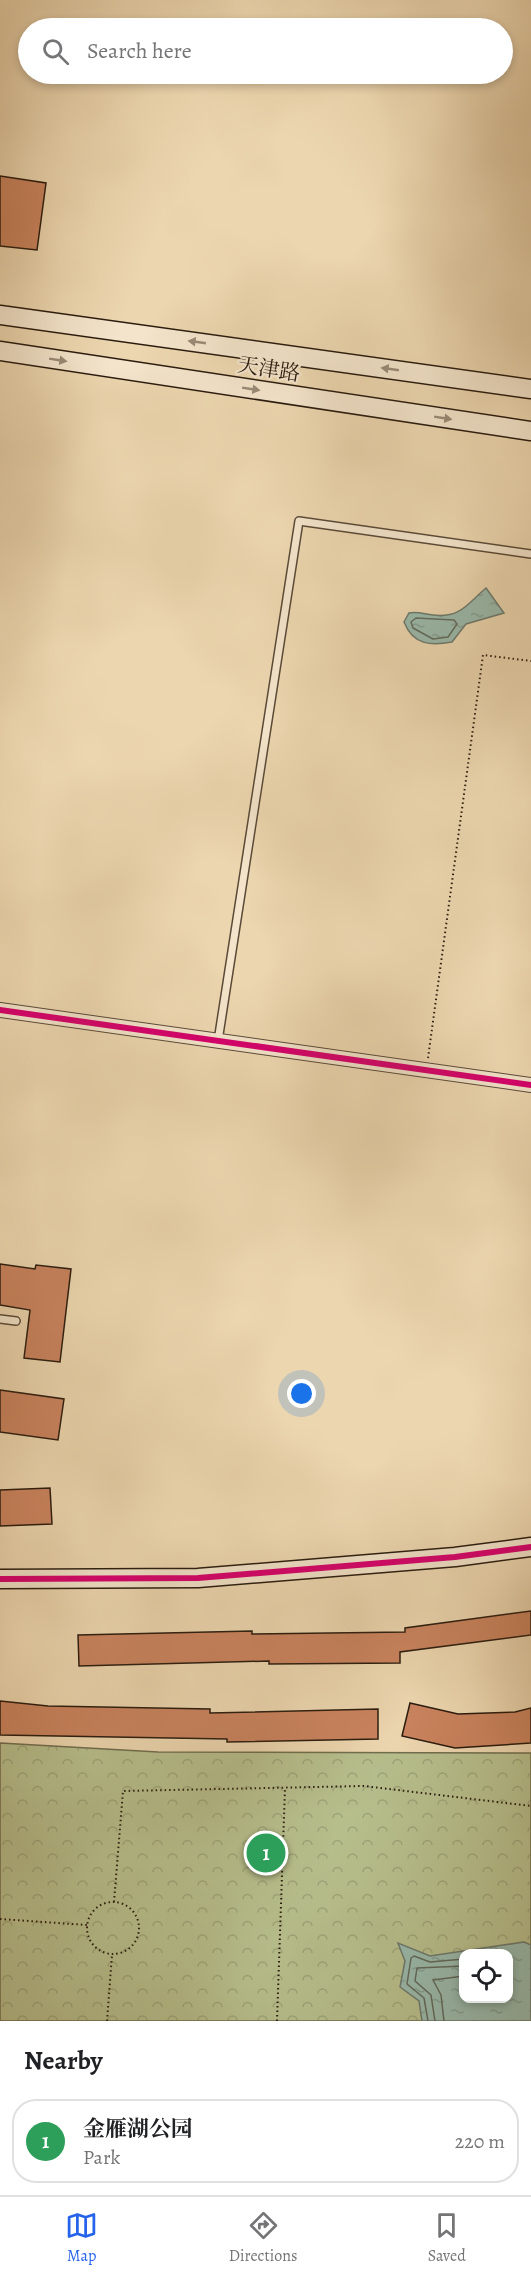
<!DOCTYPE html>
<meta charset="utf-8">
<style>
:root{--surface:#fff;--page:#f2f2f2;--text:#202124;--muted:#757577;--line:#e0e0e0;--accent:#2563eb}
body{margin:0;font-family:Alegreya,"Noto Serif SC",serif;background:var(--page);color:var(--text)}
.controls{position:absolute;right:18px;bottom:18px;display:grid;overflow:hidden;border-radius:12px;box-shadow:0 3px 9px #0003}
.controls button{width:54px;height:54px;display:grid;place-items:center;padding:0;border:0;border-bottom:2px solid var(--line);background:var(--surface);color:var(--text);font:30px sans-serif}
.you{position:absolute;left:302px;top:1394px;width:21px;height:21px;margin:-15px;border:4px solid #fff;border-radius:50%;background:#1a73e8;box-shadow:0 0 0 9px #1a73e833}
.badge{display:grid;place-items:center;width:39px;height:39px;border-radius:50%;background:var(--accent);color:#fff;font-size:20px;font-weight:700}
.pin{position:absolute;translate:-50% -50%;border:3px solid #fff;box-shadow:0 2px 6px #0006}
.list{margin:0;padding:0;list-style:none}
h2{display:flex;justify-content:space-between;align-items:center;height:78px;margin:0;padding:0 24px;font-size:26px}
h2 small{font-size:20px;font-weight:400;color:var(--muted)}
.list li{display:grid;grid-template-columns:39px 1fr auto;gap:18px;align-items:center;box-sizing:border-box;height:84px;margin:0 12px 12px;padding:0 12px;border:2px solid var(--line);border-radius:24px}
.list b{display:block;font-size:22px;white-space:nowrap}
.list p{margin:0;font-size:20px;white-space:nowrap;color:var(--muted)}
.list em{font-size:20px;font-style:normal;color:var(--muted)}
.icon{flex:none;width:33px;height:33px;fill:none;stroke:currentColor;stroke-width:2;stroke-linecap:round;stroke-linejoin:round}
.map{position:relative;flex:none;width:531px;height:2021px;overflow:hidden}
.search{position:absolute;background:var(--surface);box-shadow:0 3px 9px #0003;left:18px;right:18px;top:18px;height:66px;display:flex;align-items:center;gap:15px;box-sizing:border-box;padding:0 21px;border-radius:33px;color:var(--muted);font-size:22px}
.sheet{height:174px;background:var(--surface)}
nav{display:flex;justify-content:space-around;align-items:center;box-sizing:border-box;height:84px;border-top:2px solid var(--line);background:var(--surface);font-size:16px;color:var(--muted)}
nav a{display:grid;justify-items:center;gap:3px}
nav .on{color:var(--accent)}
.map>svg:first-child{display:block}
.forest{fill:url(#forest-crowns);stroke:#706d4e;stroke-width:1.5;fill-rule:evenodd}
.water{fill:url(#water-ripples);stroke:#6d7a6d;stroke-width:1.5;fill-rule:evenodd}
.lines{fill:none;stroke-linecap:round;stroke-linejoin:round}
.shore{stroke:#626a5d;stroke-width:1.5}
.building{fill:#c9835e;stroke:#2a1c0f;stroke-width:1.5}
.lane-casing{stroke:#5a4a37;stroke-width:10}
.street-casing{stroke:#5a4a37;stroke-width:16}
.secondary-casing{stroke:#2a1c0f;stroke-width:21}
.path{stroke:#2a1c0f;stroke-width:2;stroke-dasharray:1.5 3;stroke-linecap:butt}
.lane{stroke:#f3e4cb;stroke-width:7}
.street{stroke:#f3e4cb;stroke-width:14}
.secondary{stroke:#f3e4cb;stroke-width:18}
.cycleway-casing{stroke:#f3e4cb;stroke-width:10}
.cycleway{stroke:#d6006c;stroke-width:6}
.oneway{fill:#998a76}
.labels{text-anchor:middle;stroke-width:4.5;stroke-linejoin:round;paint-order:stroke}
.street-label{font-size:21px;fill:#2a1c0f;stroke:#f3e4cb}
</style>
<div class="map">
<svg width="531" height="2021" viewBox="0 0 531 2021">
<defs>
<pattern id="forest-crowns" width="20" height="18" patternUnits="userSpaceOnUse" patternTransform="scale(1.5)"><rect width="20" height="18" fill="#b6be8c"/><path d="M2 6a3 3 0 1 1 6 0M12 15a3 3 0 1 1 6 0" fill="none" stroke="#9da378"/></pattern>
<pattern id="water-ripples" width="26" height="14" patternUnits="userSpaceOnUse" patternTransform="scale(1.5)"><rect width="26" height="14" fill="#99b9ab"/><path d="M2 4q2-2 4 0t4 0M15 11q2-2 4 0t4 0" fill="none" stroke="#849e92"/></pattern>
</defs>
<rect width="100%" height="100%" fill="#ecd6af"/>
<filter id="stains"><feTurbulence type="fractalNoise" baseFrequency=".00333" numOctaves="4"/><feColorMatrix values="0 0 0 0 .2 0 0 0 0 .09 0 0 0 0 .02 0 0 0 .5 -.17"/></filter>
<radialGradient id="worn" r=".72"><stop offset=".6" stop-color="#630" stop-opacity="0"/><stop offset="1" stop-color="#630" stop-opacity=".3"/></radialGradient>
<path class="forest" d="M 0,1743 L 158,1752 L 531,1753 L 531,2021 L 0,2021 ZM 464,1954 L 508,1954 L 508,1998 L 464,1998 Z"/>
<path class="water" d="M 486,588 L 504,613 L 466,624 L 452,642 C 431,646 413,645 404,622 L 409,613 C 417,611 424,614 433,615 C 461,618 467,604 486,588 Z
M 524,1942 L 531,1945 L 531,2021 L 422,2021 L 419,2001 L 400,1987 L 405,1961 L 398,1943 L 430,1956 ZM 464,1954 L 508,1954 L 508,1998 L 464,1998 Z"/>
<g class="lines">
<path class="shore" d="M 416,618 L 454,620 L 457,624 L 448,637 L 433,639 L 413,628 L 411,622 Z
M 428,2021 L 424,1998 L 407,1984 L 411,1958 L 414,1956 L 430,1962 L 464,1959
M 435,2021 L 431,1995 L 415,1981 L 417,1968 L 464,1966
M 444,2021 L 441,1995 L 433,1980 L 464,1976"/>
</g>
<path class="building" d="M 0,176 L 46,183 L 37,250 L 0,246 Z
M 0,1264 L 35,1269 L 36,1265 L 71,1269 L 60,1362 L 24,1358 L 30,1310 L 0,1305 Z
M 0,1390 L 64,1399 L 58,1440 L 0,1432 Z
M 50,1488 L 52,1524 L 0,1526 L 0,1490 Z
M 531,1611 L 531,1635 L 400,1652 L 400,1663 L 269,1664 L 269,1661 L 79,1666 L 78,1635 L 252,1631 L 252,1634 L 405,1632 L 405,1628 Z
M 0,1701 L 48,1706 L 210,1709 L 210,1713 L 378,1709 L 378,1739 L 227,1742 L 227,1739 L 0,1735 Z
M 410,1703 L 458,1714 L 515,1712 L 531,1708 L 531,1743 L 455,1748 L 402,1736 Z"/>
<g class="lines">
<defs>
<path id="lane" d="M 218,1041 L 299,521 L 531,554
M 0,1319 L 16,1321"/>
<path id="street" d="M 0,1010 L 531,1085"/>
<path id="secondary" d="M 0,315 L 531,389
M 0,351 L 531,431
M 0,1579 L 198,1578 L 455,1557 L 531,1547"/>
</defs>
<use href="#lane" class="lane-casing"/>
<use href="#street" class="street-casing"/>
<use href="#secondary" class="secondary-casing"/>
<path class="path" d="M 428,1058 L 483,655 L 531,661
M87 1928a26 26 0 1 1 52 0a26 26 0 1 1-52 0Z
M 114,1902 L 123,1791 L 364,1786 L 531,1806
M 0,1919 L 87,1925
M 107,2021 L 112,1955
M 277,2021 L 285,1788"/>
<use href="#lane" class="lane"/>
<use href="#street" class="street"/>
<use href="#secondary" class="secondary"/>
<defs>
<path id="cycleway" d="M 0,1010 L 531,1085
M 0,1579 L 198,1578 L 455,1557 L 531,1547"/>
</defs>
<use href="#cycleway" class="cycleway-casing"/>
<use href="#cycleway" class="cycleway"/>
</g>
<defs><path id="oneway-solid" d="M-6-.8H1V-3.2L6.5 0L1 3.2V.8H-6Z" transform="scale(1.5)"/></defs>
<g class="oneway">
<use href="#oneway-solid" transform="translate(197 342) rotate(-172)"/>
<use href="#oneway-solid" transform="translate(58 360) rotate(9)"/>
<use href="#oneway-solid" transform="translate(390 369) rotate(-172)"/>
<use href="#oneway-solid" transform="translate(251 389) rotate(9)"/>
<use href="#oneway-solid" transform="translate(443 418) rotate(9)"/>
</g>
<g class="labels">
<g class="street-label">
<text transform="translate(269 369) rotate(9)" y="7">天津路</text>
</g>
</g>
<rect width="100%" height="100%" filter="url(#stains)"/>
<rect width="100%" height="100%" fill="url(#worn)"/>
</svg>
<div class="controls">
<button><svg class="icon" aria-label="locate" viewBox="0 0 24 24"><circle cx="12" cy="12" r="6"/><path d="M12 2v4M12 18v4M2 12h4M18 12h4"/></svg></button>
</div>
<div class="you"></div>
<div class="pin badge" style="left:266px;top:1853px;background:#2e9e5b">1</div>
<div class="search"><svg class="icon" aria-label="search" viewBox="0 0 24 24"><circle cx="10" cy="10" r="6"/><path d="M15 15l6 6"/></svg>Search here</div>
</div>
<section class="sheet">
<h2>Nearby<small></small></h2>
<ul class="list">
<li><span class="badge" style="background:#2e9e5b">1</span><div><b>金雁湖公园</b><p>Park</p></div><em>220 m</em></li>
</ul>
</section>
<nav>
<a class="on"><svg class="icon" aria-label="map" viewBox="0 0 24 24"><path d="M3 6l6-2 6 2 6-2v14l-6 2-6-2-6 2zM9 4v14M15 6v14"/></svg>Map</a>
<a><svg class="icon" aria-label="directions" viewBox="0 0 24 24"><path d="M12 3l9 9-9 9-9-9zM9 14v-3h6M13 9l2 2-2 2"/></svg>Directions</a>
<a><svg class="icon" aria-label="saved" viewBox="0 0 24 24"><path d="M7 4h10v16l-5-4-5 4z"/></svg>Saved</a>
</nav>
